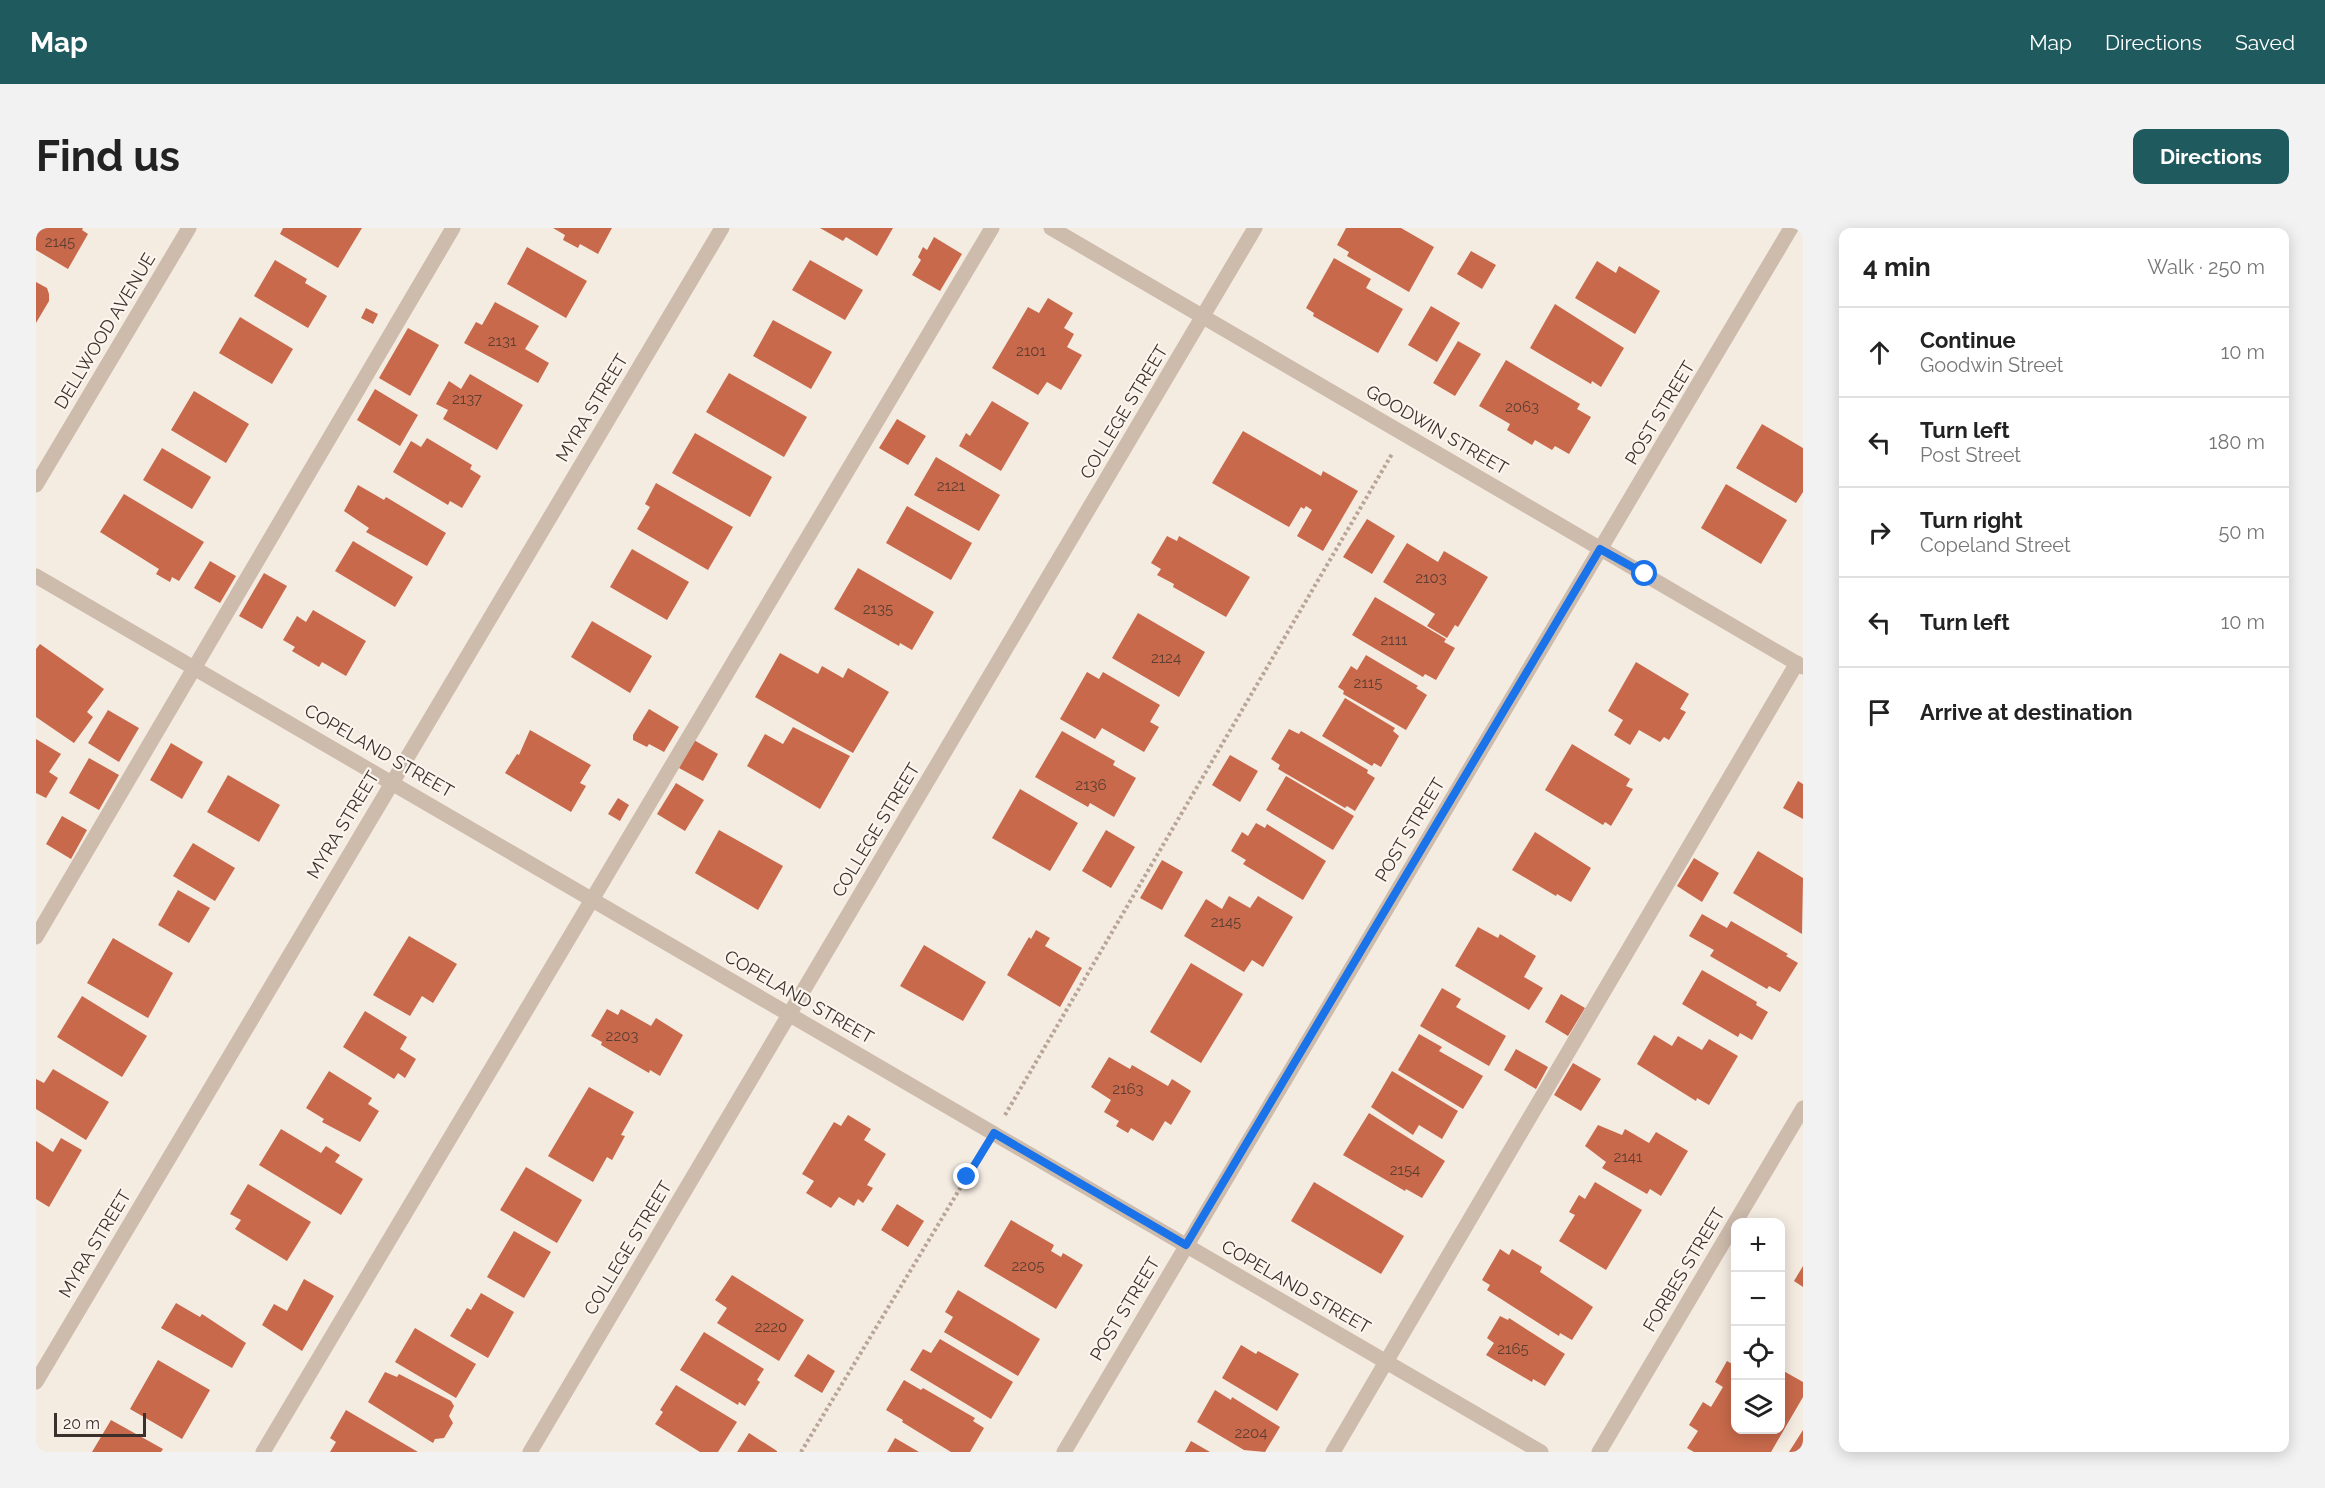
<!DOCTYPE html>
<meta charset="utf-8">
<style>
:root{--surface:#fff;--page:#f2f2f2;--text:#222;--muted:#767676;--line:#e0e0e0;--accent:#1f5a5e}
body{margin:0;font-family:Raleway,sans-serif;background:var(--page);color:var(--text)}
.controls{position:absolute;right:18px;bottom:18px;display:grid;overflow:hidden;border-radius:12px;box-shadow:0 3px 15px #0003}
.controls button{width:54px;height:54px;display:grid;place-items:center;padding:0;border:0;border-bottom:2px solid var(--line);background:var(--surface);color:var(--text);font:30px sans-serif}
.scale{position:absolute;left:18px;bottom:15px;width:92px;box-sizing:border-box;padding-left:6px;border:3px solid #3b302b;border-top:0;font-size:16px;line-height:21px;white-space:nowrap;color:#3b302b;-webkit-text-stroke:4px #fbf5ee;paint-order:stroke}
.stop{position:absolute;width:18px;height:18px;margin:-14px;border:4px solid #1a73e8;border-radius:50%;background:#fff}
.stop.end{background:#1a73e8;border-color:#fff;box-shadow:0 2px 6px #0008}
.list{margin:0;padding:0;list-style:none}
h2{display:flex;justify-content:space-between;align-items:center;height:78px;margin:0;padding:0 24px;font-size:26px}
h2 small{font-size:20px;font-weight:400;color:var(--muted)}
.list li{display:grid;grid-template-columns:39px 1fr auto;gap:18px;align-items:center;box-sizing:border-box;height:90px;padding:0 24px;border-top:2px solid var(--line)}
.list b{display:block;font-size:22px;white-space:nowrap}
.list p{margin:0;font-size:20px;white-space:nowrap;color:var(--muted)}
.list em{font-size:20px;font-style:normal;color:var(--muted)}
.icon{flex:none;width:33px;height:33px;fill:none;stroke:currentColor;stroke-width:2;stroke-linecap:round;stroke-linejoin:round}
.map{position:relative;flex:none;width:1767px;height:1224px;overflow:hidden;border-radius:12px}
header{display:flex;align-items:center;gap:36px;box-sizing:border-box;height:84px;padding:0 30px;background:var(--accent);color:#fff}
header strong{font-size:28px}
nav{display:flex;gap:33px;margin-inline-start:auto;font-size:21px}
.intro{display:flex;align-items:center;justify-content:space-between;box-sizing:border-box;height:144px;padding:0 36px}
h1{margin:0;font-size:42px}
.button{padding:15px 27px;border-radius:12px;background:var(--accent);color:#fff;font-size:21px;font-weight:700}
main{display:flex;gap:36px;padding:0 36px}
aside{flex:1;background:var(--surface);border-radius:12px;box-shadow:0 3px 15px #0003}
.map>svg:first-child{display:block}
.building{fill:#c8694b}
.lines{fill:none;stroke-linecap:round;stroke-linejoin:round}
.path{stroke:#b9a596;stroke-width:4;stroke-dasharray:3 3;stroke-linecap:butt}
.service{stroke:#cdbbac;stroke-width:15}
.minor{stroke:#cdbbac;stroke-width:15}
.tertiary{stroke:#cdbbac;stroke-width:15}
.route{stroke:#1a73e8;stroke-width:8}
.labels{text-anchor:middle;stroke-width:4.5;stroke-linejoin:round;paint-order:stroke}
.number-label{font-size:15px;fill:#5e3e33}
.street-label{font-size:18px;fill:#3b302b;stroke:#fbf5ee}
</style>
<header>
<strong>Map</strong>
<nav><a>Map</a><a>Directions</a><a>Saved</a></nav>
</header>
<div class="intro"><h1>Find us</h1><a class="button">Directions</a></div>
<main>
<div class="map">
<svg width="1767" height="1224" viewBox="0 0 1767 1224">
<rect width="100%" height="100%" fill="#f4ebe1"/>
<path class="building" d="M 0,0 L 47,0 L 46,2 L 52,6 L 32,41 L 0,22 Z
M 247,0 L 326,0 L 302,40 L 244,6 Z
M 517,0 L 576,0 L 562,26 L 544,16 L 542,20 L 527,12 L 529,7 Z
M 784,0 L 857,0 L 841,28 L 810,9 L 807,13 Z
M 1310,0 L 1365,0 L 1398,19 L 1373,64 L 1311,28 L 1313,24 L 1301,17 Z
M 898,9 L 926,26 L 904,63 L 876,47 L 885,32 L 882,29 L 887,19 L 891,22 Z
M 491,19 L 551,53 L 530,90 L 471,56 Z
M 1435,23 L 1460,37 L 1446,61 L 1421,46 Z
M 1298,30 L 1335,51 L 1330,60 L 1367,81 L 1342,125 L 1277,88 L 1278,85 L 1270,80 Z
M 239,32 L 271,51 L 269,55 L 291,68 L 272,100 L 218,68 Z
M 774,32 L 827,62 L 809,92 L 756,62 Z
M 1561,33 L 1580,45 L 1583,38 L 1624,63 L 1599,106 L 1539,70 Z
M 0,54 L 11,60 L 13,66 L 13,73 L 0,95 Z
M 1012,70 L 1037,85 L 1028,100 L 1038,106 L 1031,119 L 1046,127 L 1025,162 L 1011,154 L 1002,167 L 956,140 L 992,79 L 1003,85 Z
M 459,74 L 503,98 L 489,121 L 513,135 L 502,155 L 428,115 L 440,94 L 446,97 Z
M 1519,76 L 1588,120 L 1565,159 L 1556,153 L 1555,156 L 1494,120 Z
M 1395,78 L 1424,95 L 1401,134 L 1372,117 Z
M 330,80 L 342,86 L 337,96 L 325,90 Z
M 204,89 L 257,121 L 236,156 L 183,125 Z
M 737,92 L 796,124 L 775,161 L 717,128 Z
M 372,100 L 403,117 L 374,168 L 343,150 Z
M 1422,113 L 1445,126 L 1419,168 L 1397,155 Z
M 1470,132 L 1544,176 L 1541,181 L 1555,189 L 1533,226 L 1519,218 L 1516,222 L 1499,212 L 1496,217 L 1471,202 L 1474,196 L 1443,178 Z
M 693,145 L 771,189 L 748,229 L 670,184 Z
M 434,146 L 487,177 L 461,222 L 407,191 L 412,182 L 400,176 L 413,153 L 425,161 Z
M 339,161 L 382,187 L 364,218 L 321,192 Z
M 158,163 L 213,196 L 190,235 L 135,202 Z
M 956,173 L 993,195 L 965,243 L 923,218 L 930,205 L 934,208 Z
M 861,191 L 890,208 L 872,237 L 843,220 Z
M 1726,196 L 1767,220 L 1767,264 L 1760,275 L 1700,240 Z
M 1207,203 L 1285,248 L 1287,243 L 1322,263 L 1287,323 L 1261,308 L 1276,282 L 1270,278 L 1268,281 L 1265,279 L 1253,299 L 1176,255 Z
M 659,205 L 736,249 L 714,289 L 636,245 Z
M 391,210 L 436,237 L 434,241 L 445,248 L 426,280 L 414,273 L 412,277 L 357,244 L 375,213 L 385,219 Z
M 126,220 L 175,249 L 156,281 L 107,252 Z
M 900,229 L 964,267 L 943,303 L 878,267 Z
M 620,255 L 697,299 L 672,342 L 601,301 L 614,279 L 609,276 Z
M 1690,256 L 1751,292 L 1725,336 L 1665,300 Z
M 322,257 L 348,272 L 350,269 L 410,305 L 391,338 L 330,304 L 333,300 L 308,283 Z
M 88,266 L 168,314 L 143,353 L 136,349 L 134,354 L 120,346 L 123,341 L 64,304 Z
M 871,278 L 936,315 L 915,352 L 850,315 Z
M 1331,291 L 1359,308 L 1336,346 L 1307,329 Z
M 1131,308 L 1141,313 L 1143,308 L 1214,349 L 1190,389 L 1137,359 L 1138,356 L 1121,347 L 1125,341 L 1115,335 Z
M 317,313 L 377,349 L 359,379 L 299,343 Z
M 1371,315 L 1402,334 L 1408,323 L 1452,349 L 1422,399 L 1419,397 L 1411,410 L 1391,398 L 1399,386 L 1347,354 Z
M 596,321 L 653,354 L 631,392 L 574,359 Z
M 174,333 L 200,348 L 184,375 L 158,360 Z
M 822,340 L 898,384 L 876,422 L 864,415 L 863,418 L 798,381 Z
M 228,345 L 251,358 L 226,401 L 203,388 Z
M 1339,369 L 1410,411 L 1408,414 L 1419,420 L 1400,452 L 1389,446 L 1387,449 L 1316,407 Z
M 277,382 L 330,413 L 310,448 L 286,434 L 283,439 L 256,423 L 259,419 L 247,412 L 261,388 L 270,394 Z
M 1102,385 L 1169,424 L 1143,469 L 1076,430 Z
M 556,393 L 616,428 L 594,465 L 535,429 Z
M 4,416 L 68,461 L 51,484 L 57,489 L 38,515 L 0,489 L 0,421 Z
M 744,425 L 782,446 L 786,438 L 807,450 L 812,440 L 853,464 L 817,525 L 719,469 Z
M 1330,427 L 1382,458 L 1380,460 L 1391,467 L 1370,502 L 1307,466 L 1308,463 L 1302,459 L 1315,438 L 1321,442 Z
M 1600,434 L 1653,466 L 1644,481 L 1650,484 L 1633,512 L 1628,509 L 1624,514 L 1603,502 L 1594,517 L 1578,507 L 1587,492 L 1572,483 Z
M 1051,444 L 1063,451 L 1067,444 L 1124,477 L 1114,494 L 1123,499 L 1108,524 L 1066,500 L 1059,511 L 1024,491 Z
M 1309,470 L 1359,500 L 1357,503 L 1363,508 L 1345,539 L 1338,535 L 1336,538 L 1286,508 Z
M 613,481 L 643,499 L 628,524 L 613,516 L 611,519 L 597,512 L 597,507 Z
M 72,482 L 103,500 L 83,534 L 52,515 Z
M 757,499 L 814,528 L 784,581 L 711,538 L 729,506 L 747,516 Z
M 1253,501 L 1263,506 L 1265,503 L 1332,542 L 1331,545 L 1339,550 L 1319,583 L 1311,578 L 1309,580 L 1242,541 L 1244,537 L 1235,531 Z
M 494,502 L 555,537 L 544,555 L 550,558 L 535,584 L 469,545 L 481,526 L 483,527 Z
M 1026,503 L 1079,533 L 1077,537 L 1100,550 L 1078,589 L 1054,575 L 1052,579 L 999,549 Z
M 0,511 L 25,526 L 13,544 L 22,550 L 10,570 L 0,565 Z
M 658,512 L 682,526 L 667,553 L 643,540 Z
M 135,515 L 167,534 L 146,571 L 114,552 Z
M 1536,516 L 1594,551 L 1590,558 L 1597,561 L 1575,598 L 1569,594 L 1567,597 L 1509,562 Z
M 1194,527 L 1222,543 L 1204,574 L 1176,557 Z
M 53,530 L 83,547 L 63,582 L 33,565 Z
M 192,547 L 244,577 L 223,614 L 171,584 Z
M 1250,548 L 1318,588 L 1297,622 L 1230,582 Z
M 1762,553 L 1767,556 L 1767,591 L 1747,580 Z
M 640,555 L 668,572 L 649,603 L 621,586 Z
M 984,561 L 1042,595 L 1014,643 L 956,610 Z
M 582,570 L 593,577 L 584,593 L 572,586 Z
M 26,588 L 51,602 L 35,631 L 10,616 Z
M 1220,595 L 1229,600 L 1231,596 L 1290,633 L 1267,672 L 1207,636 L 1210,632 L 1195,623 L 1206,604 L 1212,608 Z
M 683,602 L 747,638 L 722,682 L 659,645 Z
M 1070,602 L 1099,619 L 1075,660 L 1046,643 Z
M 1499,604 L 1555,640 L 1535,674 L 1521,666 L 1520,668 L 1476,642 Z
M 157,615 L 199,640 L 179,673 L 137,648 Z
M 1722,623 L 1767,650 L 1766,706 L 1697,665 Z
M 1658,630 L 1683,645 L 1666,674 L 1641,658 Z
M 1126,632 L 1147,644 L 1126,682 L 1104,670 Z
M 142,662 L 174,680 L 153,715 L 122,697 Z
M 1193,668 L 1214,680 L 1222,668 L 1257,689 L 1227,739 L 1216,732 L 1208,744 L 1148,708 L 1170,671 L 1186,681 Z
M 1666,686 L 1691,700 L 1695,693 L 1752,726 L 1750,728 L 1762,735 L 1744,764 L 1733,758 L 1731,761 L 1674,728 L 1678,722 L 1653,708 Z
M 1442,699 L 1462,710 L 1464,706 L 1500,728 L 1488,749 L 1507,760 L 1493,782 L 1419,738 Z
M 1000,702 L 1014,710 L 1009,718 L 1046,740 L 1024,779 L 971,747 L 993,709 L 995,711 Z
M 373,708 L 421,736 L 397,775 L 386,768 L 374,788 L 337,767 Z
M 77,710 L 137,745 L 112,790 L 51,755 Z
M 888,717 L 950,754 L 927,793 L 864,758 Z
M 1155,735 L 1207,766 L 1165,835 L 1114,804 Z
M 1666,742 L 1721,774 L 1720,777 L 1732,784 L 1716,812 L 1704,805 L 1702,809 L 1646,776 Z
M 1406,760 L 1425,771 L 1420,779 L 1470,808 L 1453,838 L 1384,798 Z
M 1525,766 L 1549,780 L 1532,808 L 1509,794 Z
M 46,768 L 111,808 L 86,849 L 21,809 Z
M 571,781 L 582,787 L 585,781 L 615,798 L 620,790 L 647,807 L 624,848 L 614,842 L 613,845 L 565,817 L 566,814 L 555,808 Z
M 329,783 L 371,809 L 364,821 L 380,831 L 369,850 L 362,845 L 358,851 L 307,819 Z
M 1383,806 L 1406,819 L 1403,823 L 1447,848 L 1427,881 L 1362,842 Z
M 1618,807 L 1636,818 L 1642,808 L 1666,822 L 1673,811 L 1702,828 L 1673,877 L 1661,870 L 1660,873 L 1601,836 Z
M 1480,821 L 1512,839 L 1500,861 L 1468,842 Z
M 1073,829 L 1094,841 L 1096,837 L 1132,858 L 1136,851 L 1155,863 L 1135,897 L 1129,893 L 1117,913 L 1095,900 L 1092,905 L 1080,898 L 1083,893 L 1068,884 L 1075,872 L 1055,859 Z
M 1537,835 L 1565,851 L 1545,883 L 1518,867 Z
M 17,841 L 73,874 L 50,912 L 0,881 L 0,851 L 8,855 Z
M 293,843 L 336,870 L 332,876 L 343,883 L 324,914 L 286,894 L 288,891 L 270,880 Z
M 1356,843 L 1422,883 L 1406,911 L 1383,897 L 1377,907 L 1335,879 Z
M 553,859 L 598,884 L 585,907 L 589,908 L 576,932 L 571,929 L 557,954 L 512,928 Z
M 1333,885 L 1409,933 L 1386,970 L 1370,961 L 1369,963 L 1307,927 Z
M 812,887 L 835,901 L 828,912 L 850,926 L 831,957 L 837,960 L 827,975 L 822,971 L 818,978 L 803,969 L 795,980 L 770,965 L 778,953 L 766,946 L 798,894 L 805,898 Z
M 1562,897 L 1586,907 L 1589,901 L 1613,915 L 1620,904 L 1652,923 L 1625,968 L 1614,961 L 1611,966 L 1566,940 L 1570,934 L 1549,918 Z
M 245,901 L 285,925 L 290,918 L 304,927 L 299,934 L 327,951 L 305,987 L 223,937 Z
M 25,910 L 46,922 L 13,979 L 0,971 L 0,913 L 17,924 Z
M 490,939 L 546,972 L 521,1015 L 464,982 Z
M 1278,954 L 1368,1008 L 1345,1046 L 1255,993 Z
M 1559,954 L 1606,982 L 1570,1042 L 1523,1013 L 1539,987 L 1533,984 L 1543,967 L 1549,971 Z
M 212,956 L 275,994 L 251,1033 L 199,1001 L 205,992 L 194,986 Z
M 861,976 L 888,993 L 872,1019 L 845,1002 Z
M 975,992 L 1018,1017 L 1015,1023 L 1025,1029 L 1027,1025 L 1047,1037 L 1020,1081 L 948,1038 Z
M 478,1003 L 515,1024 L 488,1070 L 451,1049 Z
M 1464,1021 L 1473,1027 L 1476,1021 L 1506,1039 L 1504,1044 L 1557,1079 L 1536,1112 L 1524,1105 L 1523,1108 L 1451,1062 L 1454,1057 L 1446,1052 Z
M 1767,1038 L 1767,1059 L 1758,1053 Z
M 696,1047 L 768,1092 L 743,1133 L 681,1095 L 691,1080 L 679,1072 Z
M 268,1051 L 298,1068 L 266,1123 L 226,1097 L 238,1076 L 251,1083 Z
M 922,1062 L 1004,1111 L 982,1148 L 908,1104 L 917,1089 L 909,1084 Z
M 445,1065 L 478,1084 L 452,1130 L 414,1108 L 431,1080 L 435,1082 Z
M 140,1075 L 164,1089 L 166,1086 L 210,1115 L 196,1140 L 125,1100 Z
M 1464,1088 L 1472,1092 L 1473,1090 L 1529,1126 L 1509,1158 L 1497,1151 L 1496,1154 L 1450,1127 L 1458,1115 L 1451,1110 Z
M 379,1100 L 440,1136 L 420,1170 L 359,1134 Z
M 668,1104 L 728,1141 L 721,1152 L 724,1154 L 709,1178 L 703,1174 L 702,1177 L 644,1142 Z
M 904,1111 L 977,1154 L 955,1191 L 874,1142 L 887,1121 L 895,1125 Z
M 1205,1117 L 1220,1126 L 1222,1123 L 1263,1146 L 1241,1183 L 1186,1150 Z
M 772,1126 L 799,1143 L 786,1165 L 758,1148 Z
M 122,1132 L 174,1162 L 146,1211 L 94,1181 Z
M 1691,1133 L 1700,1138 L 1700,1202 L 1744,1202 L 1744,1141 L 1767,1154 L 1767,1169 L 1735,1224 L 1658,1224 L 1651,1220 L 1662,1203 L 1653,1197 L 1667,1174 L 1675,1179 L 1687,1159 L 1679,1154 Z
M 349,1144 L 361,1149 L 363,1146 L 415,1173 L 418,1178 L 413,1188 L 417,1195 L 408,1210 L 399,1211 L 397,1215 L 332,1174 Z
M 868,1152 L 885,1162 L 887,1160 L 939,1190 L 937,1193 L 948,1200 L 934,1224 L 915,1224 L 866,1194 L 867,1192 L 850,1182 Z
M 640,1157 L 701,1194 L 682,1224 L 664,1224 L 619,1196 L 627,1184 L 624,1182 Z
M 1179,1162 L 1195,1172 L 1196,1169 L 1244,1199 L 1229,1224 L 1208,1222 L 1161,1194 Z
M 310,1182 L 382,1224 L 294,1224 L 300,1214 L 294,1210 Z
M 75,1192 L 127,1221 L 125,1224 L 56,1224 Z
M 1767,1202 L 1767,1224 L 1753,1224 Z
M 713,1205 L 741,1223 L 741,1224 L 701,1224 Z
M 859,1210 L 883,1224 L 851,1224 Z
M 1155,1213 L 1174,1224 L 1149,1224 Z"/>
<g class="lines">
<path class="path" d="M 969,887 L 1356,226
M 765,1224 L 946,924"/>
<path class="service" d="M 0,709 L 417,0
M 227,1224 L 956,0
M 1297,1224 L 1761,435"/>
<path class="minor" d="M 1015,0 L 1767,439
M 0,257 L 153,0
M 0,348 L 1505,1224
M 0,1154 L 686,0
M 1563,1224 L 1767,880"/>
<path class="tertiary" d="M 494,1224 L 1219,0
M 1028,1224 L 1755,0"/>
</g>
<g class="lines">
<path class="route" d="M 931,949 L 958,905 L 1150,1017 L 1564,321 L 1609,346"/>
</g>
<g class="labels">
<g class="number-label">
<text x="24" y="19">2145</text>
<text x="466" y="118">2131</text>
<text x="995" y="128">2101</text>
<text x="431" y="176">2137</text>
<text x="1486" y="184">2063</text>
<text x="915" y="263">2121</text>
<text x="1395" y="355">2103</text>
<text x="842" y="386">2135</text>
<text x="1358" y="417">2111</text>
<text x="1130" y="435">2124</text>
<text x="1332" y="460">2115</text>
<text x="1055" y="562">2136</text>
<text x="1190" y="699">2145</text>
<text x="586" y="813">2203</text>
<text x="1092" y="866">2163</text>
<text x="1592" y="934">2141</text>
<text x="1369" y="947">2154</text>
<text x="992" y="1043">2205</text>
<text x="735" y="1104">2220</text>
<text x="1477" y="1126">2165</text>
<text x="1215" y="1210">2204</text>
</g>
<g class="street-label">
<text transform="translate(69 103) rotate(-59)" y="6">DELLWOOD AVENUE</text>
<text transform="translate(556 180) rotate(-59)" y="6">MYRA STREET</text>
<text transform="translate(1088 184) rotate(-59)" y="6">COLLEGE STREET</text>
<text transform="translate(1624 185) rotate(-59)" y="6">POST STREET</text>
<text transform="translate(1401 202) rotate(30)" y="6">GOODWIN STREET</text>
<text transform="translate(343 523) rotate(30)" y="6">COPELAND STREET</text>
<text transform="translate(307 597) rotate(-59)" y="6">MYRA STREET</text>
<text transform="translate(840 602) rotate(-59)" y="6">COLLEGE STREET</text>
<text transform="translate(1374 602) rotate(-59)" y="6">POST STREET</text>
<text transform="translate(763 769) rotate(30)" y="6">COPELAND STREET</text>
<text transform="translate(59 1016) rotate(-59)" y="6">MYRA STREET</text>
<text transform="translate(592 1020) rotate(-59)" y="6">COLLEGE STREET</text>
<text transform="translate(1648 1042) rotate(-59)" y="6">FORBES STREET</text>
<text transform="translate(1260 1059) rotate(30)" y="6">COPELAND STREET</text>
<text transform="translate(1089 1081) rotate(-59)" y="6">POST STREET</text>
</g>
</g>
</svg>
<div class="controls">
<button>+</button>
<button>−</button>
<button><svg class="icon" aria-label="locate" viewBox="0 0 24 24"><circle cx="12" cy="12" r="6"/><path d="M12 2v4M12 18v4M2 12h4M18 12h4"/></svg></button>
<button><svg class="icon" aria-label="layers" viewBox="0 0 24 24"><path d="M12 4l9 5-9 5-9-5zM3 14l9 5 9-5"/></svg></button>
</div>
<div class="scale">20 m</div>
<div class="stop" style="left:1609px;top:346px"></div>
<div class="stop end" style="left:931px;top:949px"></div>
</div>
<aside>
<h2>4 min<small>Walk · 250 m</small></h2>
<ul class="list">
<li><svg class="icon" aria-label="ahead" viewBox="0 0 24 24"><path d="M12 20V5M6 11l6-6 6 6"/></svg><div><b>Continue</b><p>Goodwin Street</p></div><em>10 m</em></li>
<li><svg class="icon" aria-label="left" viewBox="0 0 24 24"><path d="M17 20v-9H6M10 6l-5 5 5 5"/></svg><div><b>Turn left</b><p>Post Street</p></div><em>180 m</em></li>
<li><svg class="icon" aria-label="right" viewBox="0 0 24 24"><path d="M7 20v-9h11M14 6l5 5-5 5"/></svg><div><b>Turn right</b><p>Copeland Street</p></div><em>50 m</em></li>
<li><svg class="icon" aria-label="left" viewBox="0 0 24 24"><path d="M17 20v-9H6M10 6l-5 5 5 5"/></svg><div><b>Turn left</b></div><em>10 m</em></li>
<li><svg class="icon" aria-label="arrive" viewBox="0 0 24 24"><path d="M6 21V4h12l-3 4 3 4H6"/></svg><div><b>Arrive at destination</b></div></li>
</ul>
</aside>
</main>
